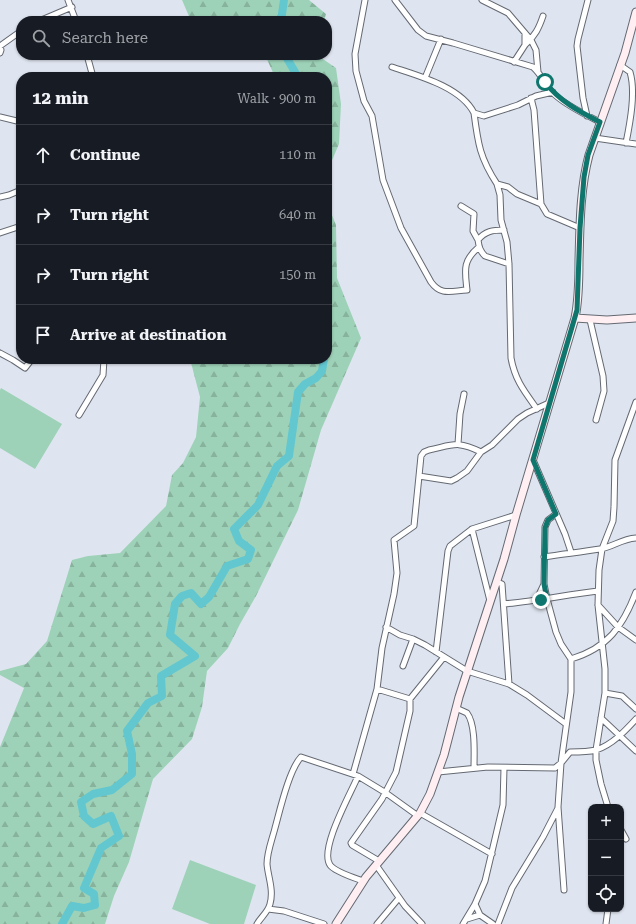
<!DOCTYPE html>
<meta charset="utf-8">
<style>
:root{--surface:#171b24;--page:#242831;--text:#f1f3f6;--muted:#9ea1a6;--line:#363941}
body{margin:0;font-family:"Roboto Serif",serif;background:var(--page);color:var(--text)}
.controls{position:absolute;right:12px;bottom:12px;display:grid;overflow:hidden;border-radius:8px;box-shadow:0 1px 3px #0004}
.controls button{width:36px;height:36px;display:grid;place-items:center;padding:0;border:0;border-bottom:1px solid var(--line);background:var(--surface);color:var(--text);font:20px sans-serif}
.stop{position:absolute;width:12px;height:12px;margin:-9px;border:3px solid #0f766e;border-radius:50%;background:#fff}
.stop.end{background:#0f766e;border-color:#fff;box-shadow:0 1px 4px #0008}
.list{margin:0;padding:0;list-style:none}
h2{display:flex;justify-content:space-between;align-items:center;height:52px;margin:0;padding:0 16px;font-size:17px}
h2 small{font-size:13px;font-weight:400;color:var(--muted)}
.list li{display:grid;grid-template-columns:26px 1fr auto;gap:12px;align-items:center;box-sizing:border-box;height:60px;padding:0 16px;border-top:1px solid var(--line)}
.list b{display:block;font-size:15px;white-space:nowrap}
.list em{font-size:13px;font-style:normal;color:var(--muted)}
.icon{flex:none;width:22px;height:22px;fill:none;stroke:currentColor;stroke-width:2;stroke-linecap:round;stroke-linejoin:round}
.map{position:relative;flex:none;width:636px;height:924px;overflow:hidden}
.search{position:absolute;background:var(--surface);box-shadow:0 1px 3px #0004;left:16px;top:16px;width:316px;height:44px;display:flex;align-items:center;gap:10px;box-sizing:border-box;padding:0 14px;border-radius:16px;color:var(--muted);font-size:15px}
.panel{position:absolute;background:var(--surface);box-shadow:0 1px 3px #0004;left:16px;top:72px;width:316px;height:292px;border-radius:16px}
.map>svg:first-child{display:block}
.grass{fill:#9ed2b8}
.forest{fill:url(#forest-firs)}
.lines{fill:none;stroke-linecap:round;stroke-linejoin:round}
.river{stroke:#63c7d0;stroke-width:8}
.street-casing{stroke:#646972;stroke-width:7}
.secondary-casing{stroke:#646972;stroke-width:9}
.street{stroke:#fff;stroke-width:5}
.secondary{stroke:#ffeef2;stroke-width:7}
.route{stroke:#0f766e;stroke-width:5}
</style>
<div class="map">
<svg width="636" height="924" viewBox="0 0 636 924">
<defs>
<pattern id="forest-firs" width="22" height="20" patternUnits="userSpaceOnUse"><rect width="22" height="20" fill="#9ed2b8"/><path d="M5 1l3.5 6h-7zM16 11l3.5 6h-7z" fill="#87b39d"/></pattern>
</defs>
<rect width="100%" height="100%" fill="#dfe5f0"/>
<path class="grass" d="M 1,388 L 62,424 L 35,469 L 0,448 L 0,390 Z
M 190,860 L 256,885 L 244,924 L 210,924 L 172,909 Z"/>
<path class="forest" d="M 182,0 L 309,0 L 326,14 L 324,21 L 191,21 Z
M 265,55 L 317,55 L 336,68 L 341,104 L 339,144 L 327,172 L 327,77 L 275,77 Z
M 327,203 L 336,225 L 337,278 L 361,338 L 321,430 L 298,510 L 256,596 L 240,624 L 228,648 L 207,671 L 202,707 L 192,739 L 153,779 L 129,862 L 114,896 L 105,924 L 0,924 L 0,747 L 24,688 L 0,675 L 0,671 L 26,664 L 47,641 L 72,560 L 88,556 L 120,553 L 166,506 L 172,475 L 183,463 L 196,437 L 200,397 L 190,359 L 327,359 Z"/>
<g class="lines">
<path class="river" d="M 281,21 L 284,0
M 285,55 L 298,77
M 62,924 L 72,906 L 84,908 L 95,905 L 94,894 L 84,888 L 101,848 L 119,836 L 111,816 L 93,824 L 84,816 L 81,802 L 93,794 L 112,790 L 132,774 L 132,754 L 127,731 L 148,703 L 162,696 L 161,676 L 195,656 L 170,635 L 175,604 L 182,596 L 191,593 L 201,604 L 209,597 L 227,566 L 248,559 L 251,550 L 239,541 L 234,529 L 258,505 L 277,466 L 289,456 L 298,392 L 305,384 L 316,378 L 322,371 L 324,359"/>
<defs>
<path id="street" d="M 68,0 L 76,21
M 365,0 L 355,54 L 356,71 L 364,101 L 372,116 L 383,180 L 401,228 L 431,282 C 441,296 451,291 467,290 C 465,271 462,261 479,247
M 395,0 L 418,30 L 426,36 L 453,43 L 533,67 C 541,74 545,84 552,92 C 563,104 586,115 600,122
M 482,0 L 508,13 L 531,40 L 536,50 L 538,72
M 39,21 L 72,7
M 525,45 C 535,36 539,28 543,16
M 0,46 L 21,31
M 0,46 L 1,50 L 0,53
M 87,55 L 93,77
M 514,62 L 525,45 L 525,33
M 620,65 L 630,72 C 636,92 630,123 626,143
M 392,67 C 419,76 461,87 474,113 L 484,116 L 487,115 L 518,105 L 536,96 L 553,92
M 425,78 L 441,39
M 531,98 L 534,110 L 541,204 L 547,214 L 580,228
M 474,113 C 478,144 480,158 497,184 L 508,187 L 517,194 L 541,204
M 587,116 L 583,98 L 577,46 L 578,39 L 588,0
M 0,117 L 21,122
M 595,138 L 636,144
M 497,184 L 500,195 L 501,220 L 507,242 L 509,264 L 511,358 C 515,380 524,391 537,409
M 20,191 L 21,197
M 0,197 L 9,195 L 21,190
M 461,206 L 474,214 L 473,231 L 478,240
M 504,230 C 493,230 485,231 478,240 C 479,247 480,251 485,256 L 509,264
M 0,233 L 21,226
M 590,320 L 603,376 L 604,391 L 596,420
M 0,353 L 13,360 L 25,368 L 32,359
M 79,415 L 103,375 L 104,359
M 458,444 L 460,414 L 464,394
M 533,460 L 565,534 L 571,552
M 419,476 L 451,481 L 457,478 L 467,471 L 481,452 L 492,445 L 518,419 L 527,413 L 549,403
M 556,514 L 548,520 L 545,527 L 544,584 L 547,599 L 556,632 L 561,644 L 571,659 L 571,692 L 561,763 L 558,807 L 564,890
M 472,529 L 490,601
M 544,557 C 563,554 582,552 600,549 C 613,547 621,539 636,538
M 497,582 L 502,584 L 509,684
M 536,601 L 544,584
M 504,604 C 535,601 566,595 598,591
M 598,605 L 618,627 L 636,640
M 386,627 L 400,635 L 413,639 L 425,645 L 467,671 L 509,684 L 527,695 L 566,724
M 436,652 L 448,551 L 450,546 L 472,529 L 516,515
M 571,659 C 608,648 623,626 636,592
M 403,666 L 413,639
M 377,689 L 410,699
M 605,693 L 622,696 L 636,709
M 456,708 L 467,713 C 476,725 474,754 474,768
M 601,718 L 636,751
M 438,772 L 488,767 L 555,768 L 561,763 L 570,752 C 578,752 588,752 596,750 C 612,745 625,731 636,719
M 353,774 L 377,689 L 382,648 L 394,594 L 397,573 L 394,540 L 414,526 L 421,456 L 424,452 L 429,450 C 453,445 457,440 481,452
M 358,776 C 351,793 319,849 330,865 C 335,872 355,878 363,881
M 608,807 L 601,784 L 596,760 L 596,750 L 605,693 L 605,669 L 598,605 L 599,570 L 602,549 L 613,521 L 614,507 L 615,460 L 636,402
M 420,813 L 492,854
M 621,830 L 626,839
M 379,861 L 352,845 L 351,843 L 382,799 L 396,772 L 410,711 L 410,699 L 444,657
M 376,865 L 405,906 L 422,924
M 475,904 L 480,915 L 493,924
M 268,909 L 284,911 L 324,924
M 467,919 L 480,915
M 257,924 C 261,917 268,912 270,904 C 274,890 268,877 267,864 C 267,852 272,840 275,828 C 280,810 289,770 301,757 L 358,776 L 386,793 L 418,816
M 377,924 L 399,898
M 463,924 L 475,904 L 485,881 L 503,805 L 504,768
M 498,924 L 512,888 L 543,837 L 558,808
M 606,924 L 608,909"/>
<path id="secondary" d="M 575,318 L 607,320 L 636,318
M 336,924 L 366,877 L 420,813 L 430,794 L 444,755 L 459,697 L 504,559 L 516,515 L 575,318 C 579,299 579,279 579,260 C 580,225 580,189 589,155 L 625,53 L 636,12"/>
</defs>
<use href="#street" class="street-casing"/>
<use href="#secondary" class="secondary-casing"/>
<use href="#street" class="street"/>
<use href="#secondary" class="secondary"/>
</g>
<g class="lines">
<path class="route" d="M 541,600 L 547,599 L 544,584 L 545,528 L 548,520 L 556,514 L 533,460 L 577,310 L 580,228 L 584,177 L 588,155 L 600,122 C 580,112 559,101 545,82"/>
</g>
</svg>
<div class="controls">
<button>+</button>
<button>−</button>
<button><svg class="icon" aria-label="locate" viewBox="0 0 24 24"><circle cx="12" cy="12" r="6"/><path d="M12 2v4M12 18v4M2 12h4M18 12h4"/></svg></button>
</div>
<div class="stop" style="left:545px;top:82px"></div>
<div class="stop end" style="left:541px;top:600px"></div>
<div class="search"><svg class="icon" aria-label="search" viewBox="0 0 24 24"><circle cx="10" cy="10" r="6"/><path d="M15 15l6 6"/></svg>Search here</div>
<section class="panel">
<h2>12 min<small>Walk · 900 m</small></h2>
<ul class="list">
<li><svg class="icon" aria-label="ahead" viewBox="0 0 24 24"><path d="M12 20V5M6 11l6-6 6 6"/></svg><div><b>Continue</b></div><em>110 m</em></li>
<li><svg class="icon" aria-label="right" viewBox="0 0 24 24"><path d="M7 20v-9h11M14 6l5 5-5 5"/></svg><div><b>Turn right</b></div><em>640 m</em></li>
<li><svg class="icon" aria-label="right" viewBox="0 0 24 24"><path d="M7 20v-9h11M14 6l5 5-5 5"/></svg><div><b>Turn right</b></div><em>150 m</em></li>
<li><svg class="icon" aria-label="arrive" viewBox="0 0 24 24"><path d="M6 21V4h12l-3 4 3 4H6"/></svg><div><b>Arrive at destination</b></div></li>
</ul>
</section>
</div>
